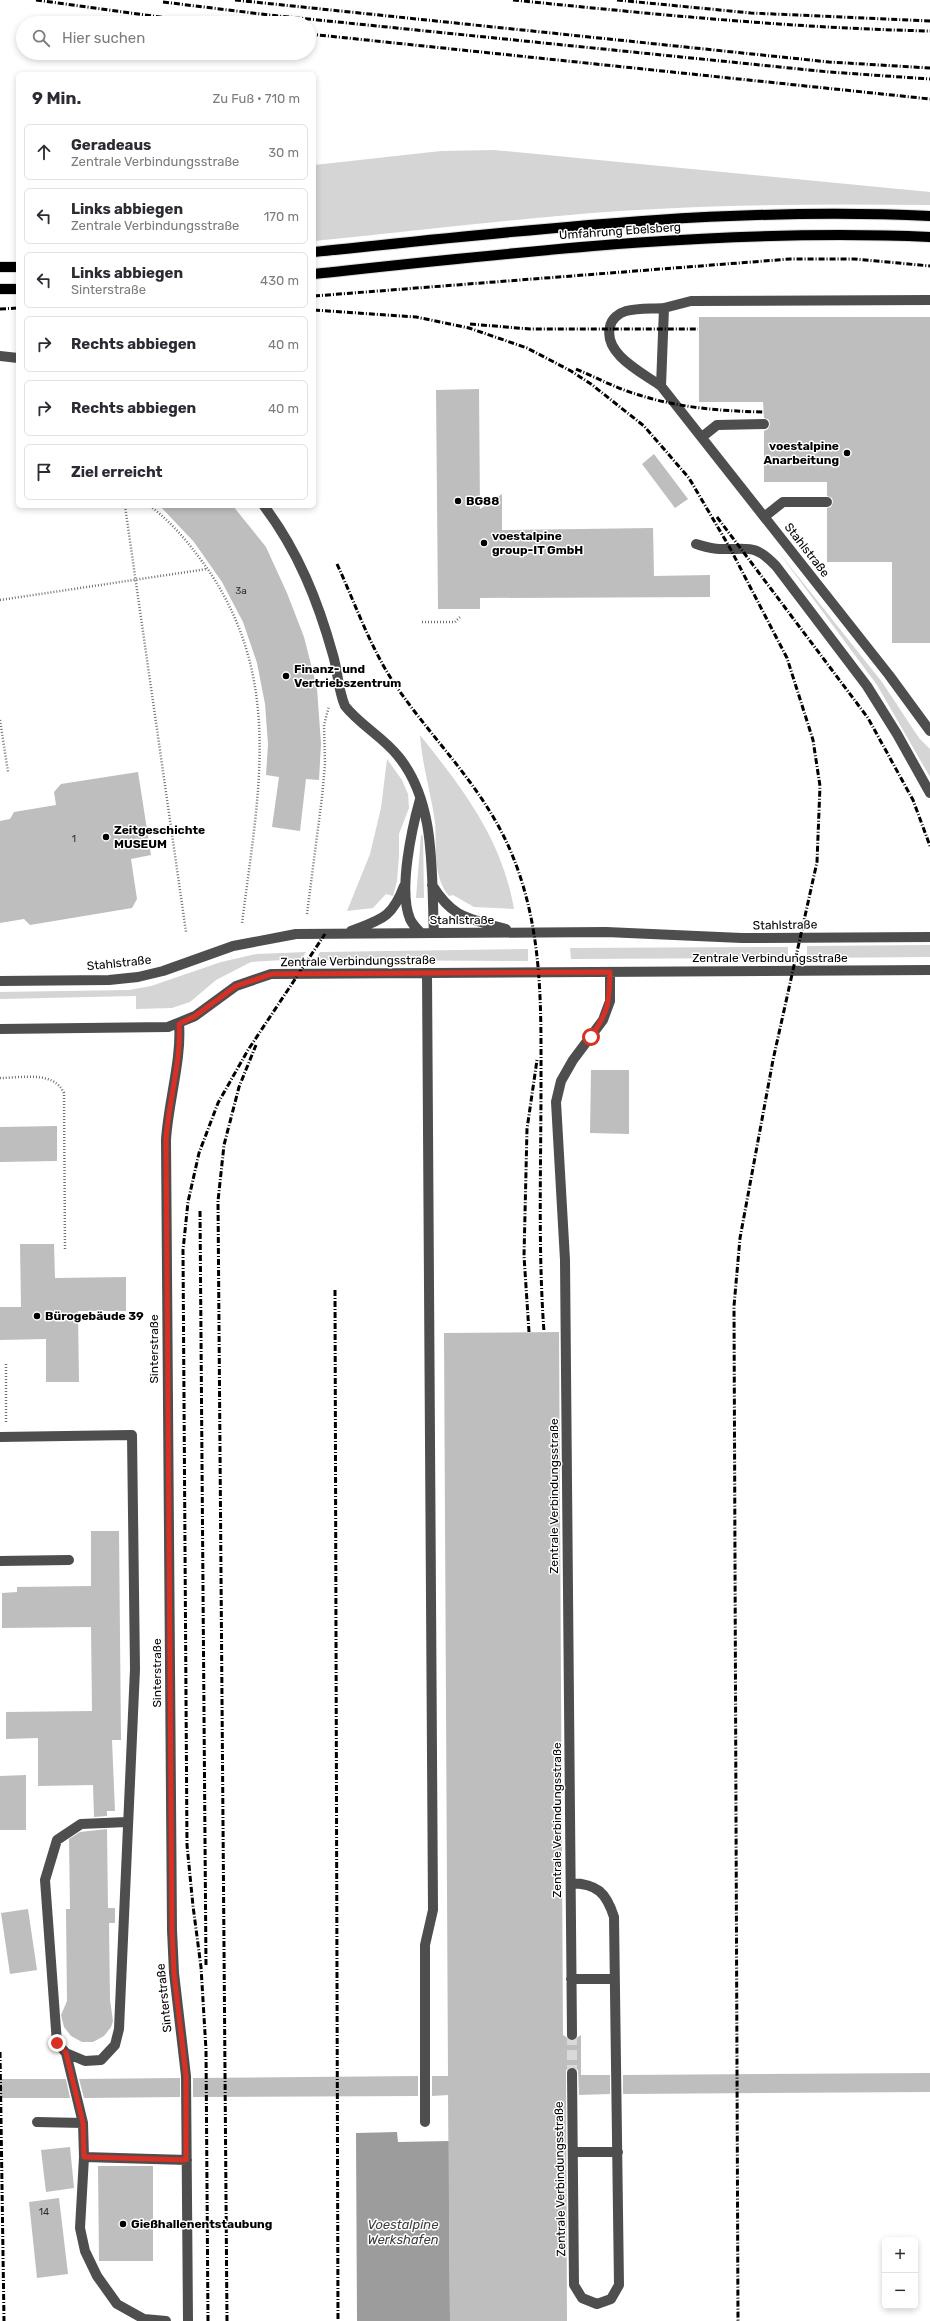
<!DOCTYPE html>
<html lang="de">
<meta charset="utf-8">
<style>
:root{--surface:#fff;--page:#f7f7f7;--text:#2b2b33;--muted:#7c7c81;--line:#e1e1e2}
body{margin:0;font-family:Rubik,sans-serif;background:var(--page);color:var(--text)}
.controls{position:absolute;right:12px;bottom:12px;display:grid;overflow:hidden;border-radius:6px;box-shadow:0 2px 6px #0003}
.controls button{width:36px;height:36px;display:grid;place-items:center;padding:0;border:0;border-bottom:1px solid var(--line);background:var(--surface);color:var(--text);font:20px sans-serif}
.stop{position:absolute;width:12px;height:12px;margin:-9px;border:3px solid #d93025;border-radius:50%;background:#fff}
.stop.end{background:#d93025;border-color:#fff;box-shadow:0 1px 4px #0008}
.list{margin:0;padding:0;list-style:none}
h2{display:flex;justify-content:space-between;align-items:center;height:52px;margin:0;padding:0 16px;font-size:17px}
h2 small{font-size:13px;font-weight:400;color:var(--muted)}
.list li{display:grid;grid-template-columns:26px 1fr auto;gap:12px;align-items:center;box-sizing:border-box;height:56px;margin:0 8px 8px;padding:0 8px;border:1px solid var(--line);border-radius:6px}
.list b{display:block;font-size:15px;white-space:nowrap}
.list p{margin:0;font-size:13px;white-space:nowrap;color:var(--muted)}
.list em{font-size:13px;font-style:normal;color:var(--muted)}
.icon{flex:none;width:22px;height:22px;fill:none;stroke:currentColor;stroke-width:2;stroke-linecap:round;stroke-linejoin:round}
.map{position:relative;flex:none;width:930px;height:2321px;overflow:hidden}
.search{position:absolute;background:var(--surface);box-shadow:0 2px 6px #0003;left:16px;top:16px;width:300px;height:44px;display:flex;align-items:center;gap:10px;box-sizing:border-box;padding:0 14px;border-radius:22px;color:var(--muted);font-size:15px}
.panel{position:absolute;background:var(--surface);box-shadow:0 2px 6px #0003;left:16px;top:72px;width:300px;height:436px;border-radius:6px}
.map>svg:first-child{display:block}
.green{fill:#d5d5d5}
.water{fill:#9c9c9c}
.building{fill:#bebebe}
.lines{fill:none;stroke-linecap:round;stroke-linejoin:round}
.minor-tunnel{stroke:#d9d9d9;stroke-width:10;stroke-dasharray:10 5;stroke-linecap:butt}
.major-casing{stroke:#dbdbdb;stroke-width:12}
.path{stroke:#707070;stroke-width:2.5;stroke-dasharray:1 2;stroke-linecap:butt}
.minor{stroke:#4e4e4e;stroke-width:10}
.major{stroke:#000;stroke-width:10}
.rail{stroke:#000;stroke-width:3;stroke-dasharray:6 2 1 2;stroke-linecap:butt}
.route{stroke:#d93025;stroke-width:5}
.poi-dot{fill:#000;stroke:#fff;stroke-width:1.5}
.labels{text-anchor:middle;stroke-width:3;stroke-linejoin:round;paint-order:stroke}
.number-label{font-size:10px;fill:#303030}
.street-label{font-size:12px;fill:#000;stroke:#fff}
.poi-label{font-size:12px;font-weight:bold;fill:#000;stroke:#fff;text-anchor:start}
.water-label{font-size:13px;font-style:italic;fill:#3d3d3d;stroke:#fff}
</style>
<div class="map">
<svg width="930" height="2321" viewBox="0 0 930 2321">
<rect width="100%" height="100%" fill="#fff"/>
<path class="green" d="M 494,150 L 930,192 L 930,205 C 827,204 723,204 620,211 C 518,218 416,231 314,241 L 314,165 L 441,151 Z
M 777,550 L 882,682 L 919,738 L 930,749 L 930,777 L 877,685 Z
M 420,735 C 463,789 502,839 514,909 L 474,907 L 453,895 L 449,896 C 432,876 437,847 435,822 C 431,793 422,765 420,735 Z
M 387,759 L 402,780 L 408,794 L 409,808 L 399,834 L 399,856 L 397,881 L 393,896 L 386,894 L 373,908 L 347,911 L 370,854 L 381,808 Z
M 421,835 L 423,836 L 424,898 L 416,898 Z
M 930,945 L 930,957 L 807,958 L 807,946 Z
M 788,947 L 788,958 L 571,959 L 570,948 Z
M 528,949 L 528,961 L 316,960 L 320,952 Z
M 306,952 L 301,959 L 251,962 L 216,980 L 190,1002 L 172,1008 L 136,1009 L 136,996 L 0,999 L 0,992 L 129,990 L 151,986 L 221,962 L 256,954 Z"/>
<path class="water" d="M 397,2132 L 398,2142 L 449,2141 L 450,2321 L 357,2321 L 356,2133 Z"/>
<path class="building" d="M 699,317 L 930,317 L 930,643 L 892,643 L 892,562 L 827,562 L 827,508 L 831,507 L 833,502 L 832,498 L 827,496 L 827,482 L 764,482 L 764,431 L 768,429 L 770,424 L 769,420 L 764,418 L 763,402 L 699,402 Z
M 479,389 L 480,509 L 502,494 L 502,530 L 653,528 L 654,576 L 710,575 L 710,597 L 480,598 L 480,609 L 438,609 L 436,390 Z
M 654,454 L 688,499 L 675,508 L 642,464 Z
M 160,506 L 233,506 L 266,547 L 287,593 L 304,637 L 317,688 L 321,744 L 319,780 L 306,779 L 300,831 L 272,827 L 279,777 L 266,775 L 268,744 L 265,704 L 257,663 L 243,622 L 222,582 L 194,542 Z
M 138,772 L 151,855 L 131,859 L 137,899 L 132,908 L 30,925 L 24,919 L 0,923 L 0,821 L 10,819 L 14,812 L 56,805 L 54,792 L 61,784 Z
M 591,1070 L 629,1070 L 629,1134 L 590,1133 Z
M 57,1126 L 57,1161 L 0,1162 L 0,1127 Z
M 20,1244 L 54,1244 L 55,1278 L 126,1277 L 126,1311 L 78,1311 L 79,1382 L 46,1382 L 46,1339 L 0,1340 L 0,1307 L 21,1307 Z
M 559,1332 L 563,2035 L 572,2041 L 581,2035 L 581,2075 L 610,2075 L 610,2094 L 579,2095 L 578,2070 L 572,2067 L 566,2070 L 567,2321 L 450,2321 L 448,2095 L 432,2096 L 432,2076 L 448,2076 L 444,1333 Z
M 91,1531 L 119,1531 L 121,1740 L 112,1740 L 115,1811 L 107,1811 L 107,1816 L 94,1817 L 93,1785 L 38,1786 L 38,1738 L 6,1739 L 6,1712 L 92,1711 L 91,1627 L 2,1628 L 2,1593 L 17,1592 L 17,1587 L 91,1586 Z
M 26,1775 L 26,1830 L 0,1830 L 0,1776 Z
M 107,1829 L 108,1908 L 115,1908 L 115,1923 L 109,1923 L 110,2000 L 113,2021 L 111,2027 L 104,2036 L 93,2042 L 82,2042 L 71,2036 L 64,2027 L 61,2015 L 67,2001 L 66,1909 L 70,1909 L 69,1839 L 80,1832 Z
M 28,1909 L 37,1970 L 10,1974 L 1,1913 Z
M 930,2073 L 930,2092 L 623,2094 L 623,2075 Z
M 418,2076 L 418,2096 L 193,2097 L 193,2078 Z
M 180,2078 L 180,2097 L 84,2098 L 79,2079 Z
M 0,2079 L 66,2079 L 70,2098 L 0,2098 Z
M 70,2147 L 74,2188 L 46,2192 L 41,2150 Z
M 98,2166 L 153,2166 L 153,2261 L 99,2261 Z
M 59,2198 L 68,2274 L 37,2278 L 29,2202 Z"/>
<g class="lines">
<path class="minor-tunnel" d="M 572,2035 L 572,2073"/>
<defs>
<path id="major" d="M 314,252 C 519,231 724,206 930,216
M 0,267 L 18,267
M 314,274 C 519,252 724,228 930,237
M 0,289 L 18,289"/>
</defs>
<use href="#major" class="major-casing"/>
<path class="path" d="M 125,506 L 186,932
M 150,506 C 174,524 192,547 209,571 C 285,684 257,799 242,924
M 0,600 L 207,569
M 422,622 L 455,622 L 460,617
M 0,720 L 8,772
M 307,914 L 322,797 L 325,764 L 324,725 L 329,706
M 0,1078 C 22,1078 53,1070 64,1093 L 65,1251
M 6,1364 L 6,1424"/>
<path class="minor" d="M 664,308 L 691,301 L 930,300
M 0,356 L 18,358
M 661,386 L 664,308 C 652,309 638,308 626,311 C 619,313 611,319 610,327 C 603,354 643,373 661,386 L 889,675 L 930,731
M 702,437 L 717,425 L 764,424
M 264,506 C 298,551 318,601 333,655 C 338,672 338,690 345,706 C 360,725 383,737 398,756 C 437,803 431,875 434,933
M 764,517 L 783,502 L 827,502
M 696,544 C 703,546 712,549 720,549 C 749,550 754,543 776,566 L 867,686 L 897,734 L 930,793
M 420,799 C 412,828 398,890 410,919 C 412,924 417,929 421,933
M 432,885 C 454,920 469,918 506,929
M 351,931 C 382,919 392,918 404,886
M 0,981 L 109,980 L 138,977 L 163,971 L 233,946 L 296,934 L 606,932 L 742,938 L 930,937
M 179,1024 C 182,1058 168,1104 166,1140 L 172,1930 L 174,1973 L 186,2076 L 188,2321
M 0,1029 L 168,1027 L 195,1016 L 236,986 L 271,974 L 930,970
M 0,1437 L 132,1435 L 135,1669 L 119,2029 L 115,2045 L 101,2060 L 85,2061 L 66,2053
M 0,1561 L 69,1560
M 571,1883 C 597,1884 606,1892 614,1917 L 619,2285 L 611,2299 L 597,2304 L 582,2298 L 574,2285 L 572,2073
M 571,1979 L 615,1979
M 572,2035 L 565,1260 L 556,1102 L 561,1081 L 573,1060 L 603,1020 L 610,1001 L 610,972
M 37,2122 L 83,2123 L 84,2157 L 187,2160
M 425,2122 L 425,1945 L 433,1910 L 427,973
M 83,2123 L 66,2053 L 57,2043 L 45,1880 L 57,1840 L 81,1824 L 127,1822
M 573,2152 L 618,2152
M 84,2157 L 80,2228 L 85,2251 L 97,2276 L 117,2304 L 144,2319 L 166,2321"/>
<use href="#major" class="major"/>
<path class="rail" d="M 36,0 L 204,23
M 235,0 L 829,62 L 930,68
M 513,0 C 652,14 790,28 930,31
M 617,0 L 751,13 L 930,21
M 163,2 L 269,15 L 829,72 L 930,79
M 309,34 L 930,99
M 314,296 L 790,259 L 854,259 L 930,266
M 0,309 L 18,308
M 314,310 L 416,317 L 469,328 L 527,348 L 571,371 L 591,384 L 644,426 L 689,478 L 730,548 L 787,658 L 813,740 L 820,786 L 817,862 L 773,1060 L 740,1238 L 734,1306 L 738,2321
M 470,324 L 530,329 L 698,329
M 576,369 C 597,378 618,389 639,395 C 680,408 721,411 764,412
M 717,517 L 868,718 L 913,800 L 930,846
M 337,564 C 355,603 370,647 394,683 C 433,741 483,786 511,852 C 543,928 541,1004 541,1084 C 541,1167 538,1249 544,1332
M 200,1211 L 206,1966
M 335,1290 L 338,2321
M 529,1332 L 524,1256 L 527,1129 L 537,1060
M 0,2052 L 4,2321
M 208,2321 L 206,2050 L 201,1967 L 193,1906 L 187,1845 L 183,1250 L 188,1202 L 199,1153 L 218,1103 L 248,1050 L 325,934
M 227,2321 L 218,1201 L 224,1145 L 239,1087 L 256,1045"/>
</g>
<g class="lines">
<path class="route" d="M 57,2043 L 66,2053 L 83,2123 L 84,2157 L 186,2160 L 186,2076 L 174,1973 L 172,1930 L 166,1140 C 168,1104 182,1058 179,1024 L 195,1016 L 236,986 L 272,974 L 610,972 C 609,1004 609,1010 591,1037"/>
</g>
<g class="poi-dot">
<circle cx="847" cy="453" r="4"/>
<circle cx="458" cy="501" r="4"/>
<circle cx="484" cy="543" r="4"/>
<circle cx="286" cy="676" r="4"/>
<circle cx="106" cy="837" r="4"/>
<circle cx="37" cy="1316" r="4"/>
<circle cx="123" cy="2224" r="4"/>
</g>
<g class="labels">
<g class="number-label">
<text x="241" y="594">3a</text>
<text x="74" y="842">1</text>
<text x="44" y="2215">14</text>
</g>
<g class="street-label">
<text transform="translate(620 231) rotate(-4)" y="4">Umfahrung Ebelsberg</text>
<text transform="translate(807 550) rotate(52)" y="4">Stahlstraße</text>
<text x="462" y="924">Stahlstraße</text>
<text transform="translate(785 925) rotate(-1)" y="4">Stahlstraße</text>
<text x="770" y="962">Zentrale Verbindungsstraße</text>
<text transform="translate(358 961) rotate(-1)" y="4">Zentrale Verbindungsstraße</text>
<text transform="translate(119 963) rotate(-6)" y="4">Stahlstraße</text>
<text transform="translate(154 1349) rotate(-90)" y="4">Sinterstraße</text>
<text transform="translate(554 1496) rotate(-90)" y="4">Zentrale Verbindungsstraße</text>
<text transform="translate(157 1673) rotate(-90)" y="4">Sinterstraße</text>
<text transform="translate(557 1820) rotate(-90)" y="4">Zentrale Verbindungsstraße</text>
<text transform="translate(164 1998) rotate(-96)" y="4">Sinterstraße</text>
<text transform="translate(560 2179) rotate(-91)" y="4">Zentrale Verbindungsstraße</text>
</g>
<g class="poi-label">
<text x="839" y="450" text-anchor="end">voestalpine<tspan x="839" dy="14">Anarbeitung</tspan></text>
<text x="466" y="505">BG88</text>
<text x="492" y="540">voestalpine<tspan x="492" dy="14">group-IT GmbH</tspan></text>
<text x="294" y="673">Finanz- und<tspan x="294" dy="14">Vertriebszentrum</tspan></text>
<text x="114" y="834">Zeitgeschichte<tspan x="114" dy="14">MUSEUM</tspan></text>
<text x="45" y="1320">Bürogebäude 39</text>
<text x="131" y="2228">Gießhallenentstaubung</text>
</g>
<g class="water-label">
<text x="403" y="2229">Voestalpine<tspan x="403" dy="15">Werkshafen</tspan></text>
</g>
</g>
</svg>
<div class="controls">
<button>+</button>
<button>−</button>
</div>
<div class="stop" style="left:591px;top:1037px"></div>
<div class="stop end" style="left:57px;top:2043px"></div>
<div class="search"><svg class="icon" aria-label="search" viewBox="0 0 24 24"><circle cx="10" cy="10" r="6"/><path d="M15 15l6 6"/></svg>Hier suchen</div>
<section class="panel">
<h2>9 Min.<small>Zu Fuß · 710 m</small></h2>
<ul class="list">
<li><svg class="icon" aria-label="ahead" viewBox="0 0 24 24"><path d="M12 20V5M6 11l6-6 6 6"/></svg><div><b>Geradeaus</b><p>Zentrale Verbindungsstraße</p></div><em>30 m</em></li>
<li><svg class="icon" aria-label="left" viewBox="0 0 24 24"><path d="M17 20v-9H6M10 6l-5 5 5 5"/></svg><div><b>Links abbiegen</b><p>Zentrale Verbindungsstraße</p></div><em>170 m</em></li>
<li><svg class="icon" aria-label="left" viewBox="0 0 24 24"><path d="M17 20v-9H6M10 6l-5 5 5 5"/></svg><div><b>Links abbiegen</b><p>Sinterstraße</p></div><em>430 m</em></li>
<li><svg class="icon" aria-label="right" viewBox="0 0 24 24"><path d="M7 20v-9h11M14 6l5 5-5 5"/></svg><div><b>Rechts abbiegen</b></div><em>40 m</em></li>
<li><svg class="icon" aria-label="right" viewBox="0 0 24 24"><path d="M7 20v-9h11M14 6l5 5-5 5"/></svg><div><b>Rechts abbiegen</b></div><em>40 m</em></li>
<li><svg class="icon" aria-label="arrive" viewBox="0 0 24 24"><path d="M6 21V4h12l-3 4 3 4H6"/></svg><div><b>Ziel erreicht</b></div></li>
</ul>
</section>
</div>
